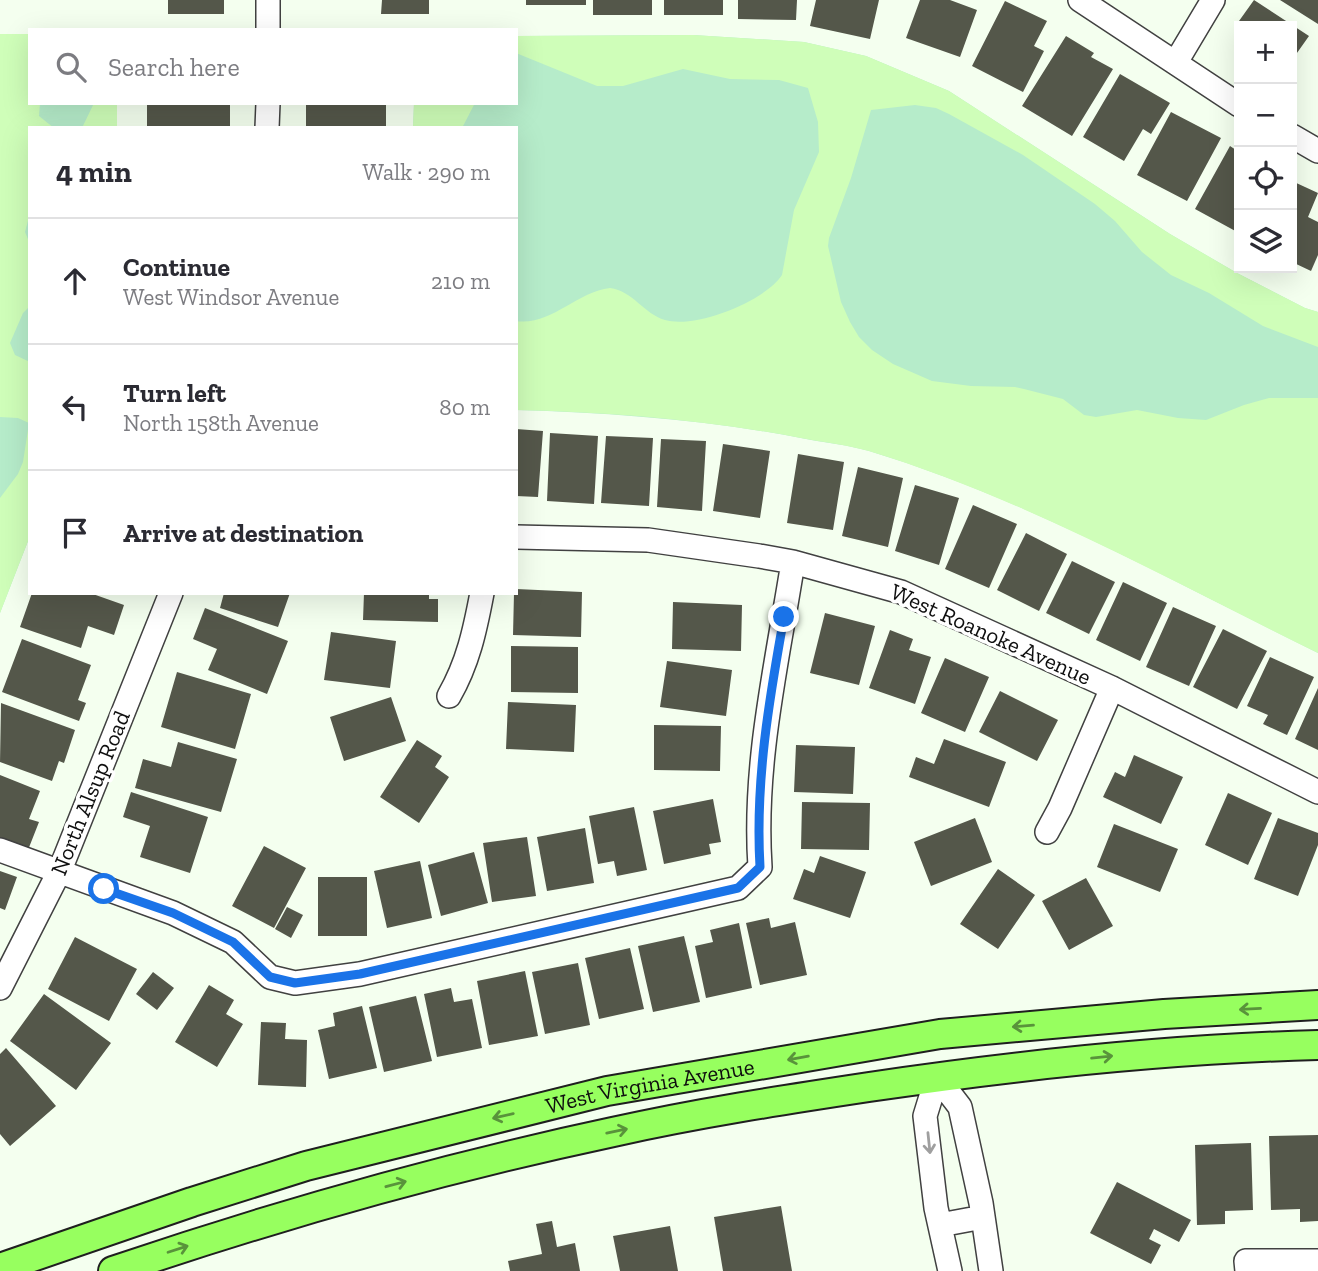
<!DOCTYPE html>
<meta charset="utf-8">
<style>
:root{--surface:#fff;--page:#f2f2f3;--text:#2b2b33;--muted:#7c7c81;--line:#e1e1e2}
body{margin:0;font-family:"Zilla Slab",serif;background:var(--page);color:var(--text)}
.controls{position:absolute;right:21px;top:21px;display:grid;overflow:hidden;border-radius:0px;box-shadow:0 7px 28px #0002}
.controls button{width:63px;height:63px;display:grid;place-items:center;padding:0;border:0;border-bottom:2px solid var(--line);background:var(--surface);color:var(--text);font:35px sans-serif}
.stop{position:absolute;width:21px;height:21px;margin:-16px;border:5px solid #1a73e8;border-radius:50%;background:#fff}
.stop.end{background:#1a73e8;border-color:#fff;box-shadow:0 2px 7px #0008}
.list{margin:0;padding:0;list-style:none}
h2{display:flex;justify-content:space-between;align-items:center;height:91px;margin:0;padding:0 28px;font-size:30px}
h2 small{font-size:23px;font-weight:400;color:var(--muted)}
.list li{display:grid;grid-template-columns:46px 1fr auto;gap:21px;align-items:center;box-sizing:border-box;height:126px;padding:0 28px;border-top:2px solid var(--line)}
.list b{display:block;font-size:26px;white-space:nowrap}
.list p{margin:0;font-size:23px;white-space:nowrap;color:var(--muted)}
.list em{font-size:23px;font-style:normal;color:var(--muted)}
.icon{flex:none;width:38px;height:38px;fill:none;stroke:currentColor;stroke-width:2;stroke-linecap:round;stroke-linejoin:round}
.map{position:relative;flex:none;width:1318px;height:1271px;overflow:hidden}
.search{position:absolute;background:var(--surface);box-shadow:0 7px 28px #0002;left:28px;top:28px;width:490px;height:77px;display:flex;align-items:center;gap:18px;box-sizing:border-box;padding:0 24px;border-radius:0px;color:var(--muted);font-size:26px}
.panel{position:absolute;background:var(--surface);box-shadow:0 7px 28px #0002;left:28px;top:126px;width:490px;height:469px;border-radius:0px}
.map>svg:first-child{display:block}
.green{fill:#b6ecca}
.sand{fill:#cffeb9}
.building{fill:#54574a}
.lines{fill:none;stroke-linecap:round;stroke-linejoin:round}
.minor-casing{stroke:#414141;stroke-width:26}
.major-casing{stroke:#1f1f1f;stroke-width:32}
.minor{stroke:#fff;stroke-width:23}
.major{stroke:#97ff5f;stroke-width:28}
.oneway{stroke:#59933b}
.oneway2{stroke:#9f9f9f}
.route{stroke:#1a73e8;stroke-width:9}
.labels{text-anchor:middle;stroke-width:7;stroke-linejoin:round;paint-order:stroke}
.street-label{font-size:23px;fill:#0e0e0e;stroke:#fff}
</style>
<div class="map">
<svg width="1318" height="1271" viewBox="0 0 1318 1271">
<rect width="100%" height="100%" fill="#f4ffef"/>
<path class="green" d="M 0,34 L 30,34 L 30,103 L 117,103 L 117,128 L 30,128 L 30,536 L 0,613 Z
M 693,35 L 804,42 L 866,56 L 949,91 L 1170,234 L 1237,273 L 1305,308 L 1318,312 L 1318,653 C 1172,581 1025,498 869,451 C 848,445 827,443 806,439 C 711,420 613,413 516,410 L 516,128 L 413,128 L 414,103 L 516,103 L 516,36 Z"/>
<path class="sand" d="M 0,34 L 30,34 L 30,103 L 40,103 L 39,116 L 54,128 L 30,128 L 30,213 L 25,232 L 30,244 L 30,306 L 23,313 L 10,343 L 15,355 L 30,362 L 30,536 L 0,613 L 0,498 L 18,474 L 23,462 L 29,423 L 18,418 L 0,417 Z
M 693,35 L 804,42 L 866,56 L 949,91 L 1170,234 L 1237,273 L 1305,308 L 1318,312 L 1318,347 L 1263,326 L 1209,293 L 1171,275 L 1142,252 L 1115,221 L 1095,204 L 1023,155 L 949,114 L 936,108 L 915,105 L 871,110 L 851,178 L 829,238 L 828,246 L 841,302 L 850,322 L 859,337 L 872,350 L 893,364 L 932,381 L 971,386 L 1015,387 L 1024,389 L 1063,399 L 1084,415 L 1096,417 L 1137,410 L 1178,418 L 1206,420 L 1244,405 L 1269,398 L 1318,398 L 1318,653 C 1171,581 1026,499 869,451 C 847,445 823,442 801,438 C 708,420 611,412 516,410 L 516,321 C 551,326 576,292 610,288 C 633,291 644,314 665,320 C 696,329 765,301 782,275 L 794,210 L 819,152 L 818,122 L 808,88 L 779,80 L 730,79 L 683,69 L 623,86 L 597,86 L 516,53 L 516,36 Z
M 94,103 L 117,103 L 117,128 L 82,128 Z
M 414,103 L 475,103 L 462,128 L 413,128 Z"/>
<path class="building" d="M 168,0 L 224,0 L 224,14 L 168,14 Z
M 382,0 L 429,0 L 429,14 L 381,14 Z
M 526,0 L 586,0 L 586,5 L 526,5 Z
M 593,0 L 652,0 L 652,15 L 593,15 Z
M 664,0 L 723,0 L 723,15 L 664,15 Z
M 738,0 L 797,0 L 796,20 L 738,19 Z
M 816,0 L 879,0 L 870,39 L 810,26 Z
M 920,0 L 950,0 L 977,10 L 960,57 L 906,38 Z
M 1254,0 L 1309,36 L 1292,60 L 1292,26 L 1247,26 L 1239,21 Z
M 1280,0 L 1318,0 L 1318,24 Z
M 1005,1 L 1047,21 L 1034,46 L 1044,51 L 1023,92 L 972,66 Z
M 1066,36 L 1094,53 L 1091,57 L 1113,69 L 1072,136 L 1022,106 Z
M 1120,74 L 1170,103 L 1151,134 L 1143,129 L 1124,161 L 1083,137 Z
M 147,103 L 230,103 L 230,128 L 147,128 Z
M 306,103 L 386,103 L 386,128 L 306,128 Z
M 1171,112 L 1221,138 L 1187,201 L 1137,175 Z
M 1230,146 L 1239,152 L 1239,233 L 1195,209 Z
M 1292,181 L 1318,193 L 1308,217 L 1318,222 L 1318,255 L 1311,271 L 1292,262 Z
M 516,429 L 543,431 L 538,497 L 516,496 Z
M 550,433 L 598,436 L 594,504 L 547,501 Z
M 606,436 L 653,438 L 649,506 L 601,503 Z
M 661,439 L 706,441 L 702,511 L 657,507 Z
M 723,444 L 770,451 L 760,518 L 713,511 Z
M 798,454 L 844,462 L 833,530 L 787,523 Z
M 858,467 L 903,478 L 888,547 L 842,536 Z
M 915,485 L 959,498 L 939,565 L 895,551 Z
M 973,505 L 1017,524 L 989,588 L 945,569 Z
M 1026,533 L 1067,554 L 1039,611 L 997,590 Z
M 1072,561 L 1115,582 L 1089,634 L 1046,613 Z
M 1123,582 L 1167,603 L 1140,661 L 1096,640 Z
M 516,589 L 582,592 L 581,637 L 513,635 L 514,593 L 516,593 Z
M 32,593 L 90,593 L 124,605 L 114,635 L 88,626 L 81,648 L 20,627 Z
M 224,593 L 290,593 L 278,627 L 220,608 Z
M 364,593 L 429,593 L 429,599 L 438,599 L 438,622 L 363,620 Z
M 673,602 L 742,605 L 741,651 L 672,649 Z
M 1173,607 L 1216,626 L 1189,686 L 1146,667 Z
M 205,608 L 288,641 L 267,694 L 208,670 L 217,649 L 193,639 Z
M 825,613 L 875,626 L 859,685 L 810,673 Z
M 1223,629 L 1267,651 L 1237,709 L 1193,687 Z
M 890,630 L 913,639 L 909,650 L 931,657 L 915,704 L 869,688 Z
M 331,632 L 396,641 L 390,688 L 324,680 Z
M 22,639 L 91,665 L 78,700 L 86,703 L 79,721 L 2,692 Z
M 511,646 L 578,647 L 578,693 L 511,692 Z
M 1270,657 L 1314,677 L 1287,735 L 1263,724 L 1268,715 L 1247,706 Z
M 945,658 L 989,677 L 965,732 L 921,713 Z
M 667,661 L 732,670 L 726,716 L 660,707 Z
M 177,672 L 251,694 L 235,749 L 161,727 Z
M 1318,688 L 1318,750 L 1295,739 Z
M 1000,691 L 1058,720 L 1037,761 L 979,732 Z
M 391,697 L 406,741 L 344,761 L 330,717 Z
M 508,702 L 576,705 L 574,752 L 506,749 Z
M 1,703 L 75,730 L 64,763 L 59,761 L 52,781 L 0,762 Z
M 654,725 L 721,726 L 720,771 L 654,770 Z
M 944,739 L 1006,762 L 989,807 L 909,777 L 916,757 L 934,764 Z
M 417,740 L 442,756 L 435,767 L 449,777 L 419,823 L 380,797 Z
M 178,742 L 237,759 L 221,812 L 135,788 L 143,759 L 171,767 Z
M 796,745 L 855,747 L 853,794 L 794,792 Z
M 1134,755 L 1183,777 L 1161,824 L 1103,797 L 1115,772 L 1125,777 Z
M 0,775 L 40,791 L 29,819 L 39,822 L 28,850 L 0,839 Z
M 131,792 L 208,817 L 190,873 L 140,857 L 150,826 L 123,817 Z
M 1228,793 L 1272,813 L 1248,865 L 1205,845 Z
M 713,799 L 721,842 L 709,844 L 711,854 L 664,864 L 653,811 Z
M 802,802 L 870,803 L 869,850 L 801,849 Z
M 634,807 L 647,870 L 617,876 L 614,861 L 598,864 L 589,816 Z
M 975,818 L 992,862 L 931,886 L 914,842 Z
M 1278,818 L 1318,833 L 1318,845 L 1298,896 L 1254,879 Z
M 1114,824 L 1178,849 L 1160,892 L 1097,867 Z
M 585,828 L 594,883 L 547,891 L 537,837 Z
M 527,837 L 536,896 L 492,902 L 483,843 Z
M 264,846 L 306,868 L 274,928 L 232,906 Z
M 474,852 L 488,903 L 441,916 L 428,865 Z
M 820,856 L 866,872 L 850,918 L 793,899 L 804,869 L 814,873 Z
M 420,861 L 432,918 L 387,928 L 374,871 Z
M 998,869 L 1035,895 L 998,949 L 960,924 Z
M 0,871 L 17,877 L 5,910 L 0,908 Z
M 318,877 L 367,877 L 367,936 L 318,936 Z
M 1086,878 L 1113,926 L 1069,950 L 1042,901 Z
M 287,907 L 303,915 L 291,938 L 275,929 Z
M 769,918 L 771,928 L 795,922 L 807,975 L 760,985 L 746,923 Z
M 739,923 L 752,988 L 706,998 L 695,946 L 713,942 L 710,930 Z
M 684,936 L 700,1002 L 653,1012 L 638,946 Z
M 75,937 L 137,969 L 109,1021 L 48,989 Z
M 630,948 L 644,1009 L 599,1019 L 585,958 Z
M 578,963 L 590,1025 L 545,1034 L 532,972 Z
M 525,971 L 538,1036 L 489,1045 L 477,981 Z
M 153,972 L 174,988 L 157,1010 L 136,994 Z
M 209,985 L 234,1000 L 226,1014 L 243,1024 L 217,1067 L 175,1042 Z
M 451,988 L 454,1002 L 472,999 L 482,1048 L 437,1057 L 424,994 Z
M 44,994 L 111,1043 L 76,1090 L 10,1041 Z
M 416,996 L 432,1061 L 384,1072 L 369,1007 Z
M 362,1006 L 377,1068 L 329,1079 L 318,1030 L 335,1026 L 333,1013 Z
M 261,1022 L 286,1023 L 285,1039 L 307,1040 L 306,1087 L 258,1085 Z
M 6,1048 L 56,1106 L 10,1146 L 0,1134 L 0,1054 Z
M 1318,1135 L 1318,1221 L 1300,1222 L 1300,1209 L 1271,1210 L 1269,1136 Z
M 1251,1143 L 1253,1210 L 1225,1211 L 1225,1224 L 1197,1225 L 1195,1145 Z
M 1117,1182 L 1191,1220 L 1179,1242 L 1154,1229 L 1149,1239 L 1161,1245 L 1151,1264 L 1090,1233 Z
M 781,1206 L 792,1271 L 723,1271 L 714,1217 Z
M 552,1221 L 557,1247 L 575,1243 L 580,1271 L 510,1271 L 508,1261 L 542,1254 L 536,1224 Z
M 670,1226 L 678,1271 L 620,1271 L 613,1236 Z"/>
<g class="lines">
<defs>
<path id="minor" d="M 268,0 L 268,30
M 1080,0 L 1239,105
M 1176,62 L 1213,0
M 267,128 L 268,103
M 1292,136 L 1318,151
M 516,537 L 648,540 L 759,556 L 793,562 L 901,592 L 1112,688 L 1318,792
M 449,696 C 468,663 475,630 482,593
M 1047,832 L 1060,808 L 1112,688
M 0,850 L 173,913 L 233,942 L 270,977 L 295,983 L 360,974 L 738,888 L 760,867 C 753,764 777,664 793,562
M 0,988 L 60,870 L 171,593
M 937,1077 L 960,1107 L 981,1203 L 991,1271
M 937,1077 L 925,1116 L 936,1208 L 950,1271
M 940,1225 L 983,1217
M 1247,1271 L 1246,1261 L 1318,1261"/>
<g id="major">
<path id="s1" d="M 0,1268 L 192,1202 L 306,1166 L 607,1091 L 940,1034 L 1164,1014 L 1318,1005"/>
<path d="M 113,1271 C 278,1215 444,1168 613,1132 C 698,1113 783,1100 869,1087 C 1018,1065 1167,1049 1318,1045"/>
</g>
</defs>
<use href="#minor" class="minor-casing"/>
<use href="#major" class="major-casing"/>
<use href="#minor" class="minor"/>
<use href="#major" class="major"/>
</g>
<defs><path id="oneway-shaft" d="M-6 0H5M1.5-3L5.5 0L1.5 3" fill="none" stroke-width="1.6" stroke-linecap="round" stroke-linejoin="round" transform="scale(1.75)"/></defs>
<g class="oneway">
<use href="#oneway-shaft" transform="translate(1250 1009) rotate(177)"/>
<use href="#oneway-shaft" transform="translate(1023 1026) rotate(175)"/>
<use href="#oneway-shaft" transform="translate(1102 1057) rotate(-6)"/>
<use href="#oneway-shaft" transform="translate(798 1058) rotate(170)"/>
<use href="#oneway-shaft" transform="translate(503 1116) rotate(167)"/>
<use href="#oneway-shaft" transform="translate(617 1131) rotate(-12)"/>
<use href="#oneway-shaft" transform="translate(396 1184) rotate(-15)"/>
<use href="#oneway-shaft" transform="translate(178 1249) rotate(-18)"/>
</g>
<use class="oneway2" href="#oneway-shaft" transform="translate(929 1143) rotate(84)"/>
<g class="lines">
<path class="route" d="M 104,889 L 173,913 L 233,942 L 270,977 L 295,983 L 360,974 L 738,888 L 760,867 C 755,782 769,700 784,617"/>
</g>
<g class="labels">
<g class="street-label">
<text transform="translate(991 634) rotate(24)" y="8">West Roanoke Avenue</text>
<text transform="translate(90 793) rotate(-68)" y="8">North Alsup Road</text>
<text dy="8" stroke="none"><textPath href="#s1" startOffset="676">West Virginia Avenue</textPath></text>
</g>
</g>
</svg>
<div class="controls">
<button>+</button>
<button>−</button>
<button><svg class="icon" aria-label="locate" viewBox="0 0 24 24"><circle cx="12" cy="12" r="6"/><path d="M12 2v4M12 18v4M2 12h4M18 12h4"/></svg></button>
<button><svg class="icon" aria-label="layers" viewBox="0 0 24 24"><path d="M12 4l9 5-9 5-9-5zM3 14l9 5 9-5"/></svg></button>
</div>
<div class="stop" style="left:104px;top:889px"></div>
<div class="stop end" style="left:784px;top:617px"></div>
<div class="search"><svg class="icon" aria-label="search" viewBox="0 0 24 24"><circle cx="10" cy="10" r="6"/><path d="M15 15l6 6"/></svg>Search here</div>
<section class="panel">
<h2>4 min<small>Walk · 290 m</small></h2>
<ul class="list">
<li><svg class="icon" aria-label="ahead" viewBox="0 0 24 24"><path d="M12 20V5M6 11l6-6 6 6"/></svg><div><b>Continue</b><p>West Windsor Avenue</p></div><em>210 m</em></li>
<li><svg class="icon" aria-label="left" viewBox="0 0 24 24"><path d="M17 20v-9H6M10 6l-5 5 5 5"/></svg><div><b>Turn left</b><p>North 158th Avenue</p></div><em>80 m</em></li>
<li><svg class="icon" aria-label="arrive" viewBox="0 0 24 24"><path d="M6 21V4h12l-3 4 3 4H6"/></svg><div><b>Arrive at destination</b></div></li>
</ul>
</section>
</div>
